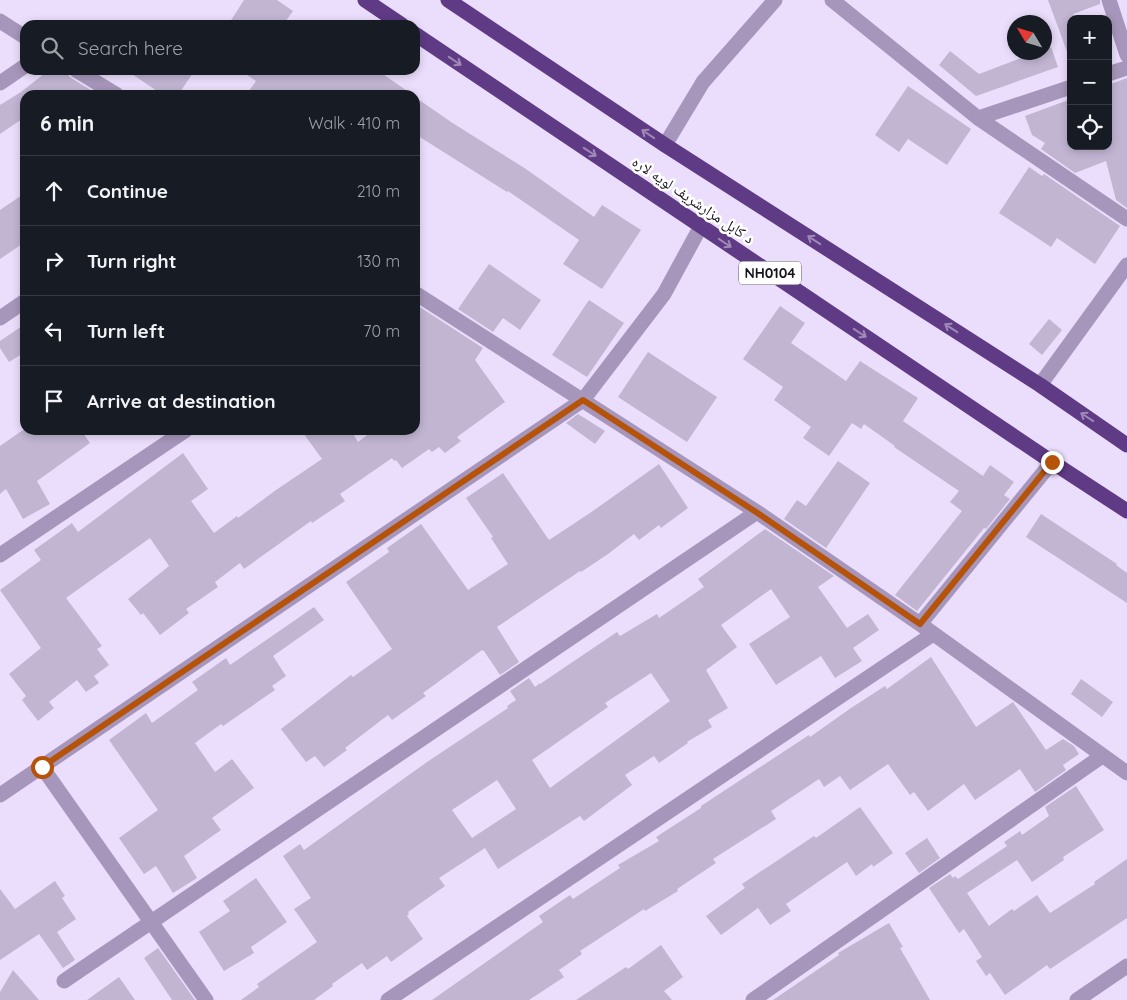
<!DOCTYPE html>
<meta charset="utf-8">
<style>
:root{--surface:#171b24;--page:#20242c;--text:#f1f3f6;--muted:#9ea1a6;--line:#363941}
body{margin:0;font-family:Quicksand,"Noto Naskh Arabic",sans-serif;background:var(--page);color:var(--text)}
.controls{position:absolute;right:15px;top:15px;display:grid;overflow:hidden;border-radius:10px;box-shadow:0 2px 8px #0003}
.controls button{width:45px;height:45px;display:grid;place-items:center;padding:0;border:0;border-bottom:1px solid var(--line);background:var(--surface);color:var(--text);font:25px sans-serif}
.compass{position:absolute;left:1007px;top:15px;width:45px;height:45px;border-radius:50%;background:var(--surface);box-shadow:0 2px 8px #0003;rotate:308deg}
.stop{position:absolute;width:15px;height:15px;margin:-11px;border:4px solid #b45309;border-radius:50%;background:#fff}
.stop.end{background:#b45309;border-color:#fff;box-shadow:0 1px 5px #0008}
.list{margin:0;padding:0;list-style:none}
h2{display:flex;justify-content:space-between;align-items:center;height:65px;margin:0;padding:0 20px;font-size:21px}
h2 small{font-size:16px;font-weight:400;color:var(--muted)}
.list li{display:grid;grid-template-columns:32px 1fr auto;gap:15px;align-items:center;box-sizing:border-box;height:70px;padding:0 20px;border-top:1px solid var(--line)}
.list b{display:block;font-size:19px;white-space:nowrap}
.list em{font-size:16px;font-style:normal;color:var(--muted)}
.icon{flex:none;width:28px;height:28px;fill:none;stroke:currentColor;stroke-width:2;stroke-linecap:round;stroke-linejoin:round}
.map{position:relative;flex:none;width:1127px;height:1000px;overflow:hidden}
.search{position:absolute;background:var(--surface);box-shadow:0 2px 8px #0003;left:20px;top:20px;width:400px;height:55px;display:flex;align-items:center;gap:12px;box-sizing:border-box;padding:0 18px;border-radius:15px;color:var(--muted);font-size:19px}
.panel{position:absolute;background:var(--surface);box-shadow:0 2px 8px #0003;left:20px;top:90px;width:400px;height:345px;border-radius:15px}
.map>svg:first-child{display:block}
.building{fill:#c1b5d2;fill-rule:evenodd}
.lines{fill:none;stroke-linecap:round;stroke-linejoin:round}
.street{stroke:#a696bb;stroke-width:15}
.highway{stroke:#5f3a85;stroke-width:15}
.oneway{stroke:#9f89b6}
.route{stroke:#b45309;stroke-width:6}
.labels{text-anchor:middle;stroke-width:5;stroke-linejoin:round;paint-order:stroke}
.shield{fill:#fff;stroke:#5d5a61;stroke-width:1}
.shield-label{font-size:14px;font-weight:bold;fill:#17131d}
.street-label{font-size:15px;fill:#17131d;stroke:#fff}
</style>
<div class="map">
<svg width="1127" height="1000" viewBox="0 0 1127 1000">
<rect width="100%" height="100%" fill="#ebdefc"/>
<path class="building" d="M 244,0 L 277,0 L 293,11 L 283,25 L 228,25 Z
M 1048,0 L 1100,0 L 1100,4 L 1073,14 L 1075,19 L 1071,19 L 1071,57 L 1069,57 Z
M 1051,47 L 1058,67 L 976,96 L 939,65 L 950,51 L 979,74 L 1037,52 L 1044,52 L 1044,50 Z
M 49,70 L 63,70 L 71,78 L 99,95 L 25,95 L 25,117 L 0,134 L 0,105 L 21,92 Z
M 126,70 L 195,70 L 178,95 L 163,95 Z
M 240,70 L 377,70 L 413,95 L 246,95 L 256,81 Z
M 1127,78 L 1127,208 L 1116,200 L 1106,161 L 1075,173 L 1041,149 L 1045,143 L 1032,135 L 1025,116 L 1071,99 L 1071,146 L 1108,146 L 1108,85 Z
M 908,86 L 971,129 L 947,165 L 908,139 L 899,152 L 875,135 Z
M 415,97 L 451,122 L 523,167 L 594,217 L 602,205 L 641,230 L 602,289 L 563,264 L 579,240 L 508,191 L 507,192 L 415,134 Z
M 1029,167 L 1042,176 L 1044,174 L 1120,226 L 1095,264 L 1057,238 L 1051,247 L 999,213 Z
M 25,193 L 25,242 L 0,259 L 0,210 Z
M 489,264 L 541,300 L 520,330 L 503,318 L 493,332 L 458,309 Z
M 589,300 L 624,323 L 587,377 L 552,355 Z
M 415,304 L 483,348 L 475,360 L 505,402 L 457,437 L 461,441 L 445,453 L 439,447 L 432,452 L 429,449 L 402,468 L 396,460 L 394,461 L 392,458 L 340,494 L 345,501 L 312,523 L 311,521 L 244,569 L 240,563 L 215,582 L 218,587 L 186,609 L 189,613 L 160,635 L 143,613 L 141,615 L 128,599 L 169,566 L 150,538 L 66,598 L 102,646 L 97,649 L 109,665 L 94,676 L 99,683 L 86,692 L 77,680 L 49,702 L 54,708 L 38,721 L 22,700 L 26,696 L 9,674 L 41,648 L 0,590 L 41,560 L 34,550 L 72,523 L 78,532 L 183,453 L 208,489 L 191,501 L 214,533 L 237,516 L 238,518 L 276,490 L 322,459 L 301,430 L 351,430 L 358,442 L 374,430 L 415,430 Z
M 780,306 L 805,323 L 791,343 L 846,381 L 860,361 L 918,398 L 903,421 L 983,476 L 990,465 L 1014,482 L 1004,495 L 1010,499 L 986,529 L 984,528 L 917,611 L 895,595 L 962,511 L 950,502 L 959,491 L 894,447 L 895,446 L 864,424 L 861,429 L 852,423 L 829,456 L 803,438 L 811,427 L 774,400 L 783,387 L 743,359 Z
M 1049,319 L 1062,330 L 1042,355 L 1029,344 Z
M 25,324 L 25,352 L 9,362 L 0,348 L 0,341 Z
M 648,352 L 717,397 L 687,442 L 618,397 Z
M 578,414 L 605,431 L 595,444 L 566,423 Z
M 23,430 L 81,430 L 90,443 L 37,481 L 50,504 L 23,519 L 6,489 L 0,494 L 0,446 Z
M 838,461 L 870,483 L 826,548 L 784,519 L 797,500 L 806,506 Z
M 659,464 L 688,508 L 661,528 L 659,525 L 639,540 L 634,534 L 608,554 L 581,572 L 580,571 L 497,627 L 519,662 L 500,675 L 484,651 L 482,650 L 423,693 L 426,696 L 392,720 L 388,715 L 345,748 L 347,750 L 324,767 L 315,756 L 306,762 L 281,729 L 351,675 L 353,677 L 392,649 L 346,582 L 389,552 L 387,548 L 421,524 L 468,590 L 508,564 L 491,538 L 493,537 L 466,498 L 503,473 L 549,540 L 590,513 Z
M 1041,514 L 1117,564 L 1116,565 L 1127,573 L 1127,603 L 1026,537 Z
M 765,529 L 834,576 L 818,587 L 847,628 L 868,614 L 879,630 L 853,648 L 862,661 L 835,678 L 821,656 L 776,685 L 749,644 L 790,617 L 771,589 L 721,625 L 737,647 L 706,670 L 728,708 L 708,720 L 712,727 L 687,742 L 688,743 L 659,763 L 654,756 L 625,775 L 632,785 L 584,821 L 580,816 L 498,869 L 485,848 L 439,878 L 445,886 L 408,912 L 409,914 L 407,916 L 423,939 L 391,962 L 387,956 L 367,970 L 362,963 L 332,984 L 333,986 L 314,1000 L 241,1000 L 259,987 L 257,984 L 317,942 L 294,909 L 311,898 L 283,856 L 300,844 L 304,850 L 427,762 L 508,708 L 507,706 L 516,700 L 510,691 L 529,678 L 535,687 L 540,683 L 540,684 L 617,632 L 620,636 L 657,614 L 659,618 L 704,587 L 698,579 ZM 651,673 L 670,701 L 550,788 L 532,760 L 608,707 L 605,703 ZM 497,780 L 516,809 L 472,838 L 452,810 Z
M 314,607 L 324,620 L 273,656 L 286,676 L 272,686 L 275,690 L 223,726 L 221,724 L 195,743 L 215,772 L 232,759 L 254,788 L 212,818 L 221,830 L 184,856 L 197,878 L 173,893 L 156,866 L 144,874 L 119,838 L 158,810 L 109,740 L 146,713 L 152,723 L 198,690 L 192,682 L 226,658 L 230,665 Z
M 931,657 L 976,727 L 1013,702 L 1046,750 L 1063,739 L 1074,746 L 1079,754 L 1063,765 L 1066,770 L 1035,792 L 1020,769 L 975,800 L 964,784 L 928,811 L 914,792 L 910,795 L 888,764 L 850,790 L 840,776 L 824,787 L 819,779 L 771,811 L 776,819 L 713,859 L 716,863 L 677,889 L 678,891 L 645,911 L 644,909 L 580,951 L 582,954 L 559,970 L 564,977 L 529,1000 L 432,1000 L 543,922 L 539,916 L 570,895 L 573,899 L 620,868 L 618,865 L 659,841 L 656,837 L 701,808 L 701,806 L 809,735 L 810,737 L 851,708 L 885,686 L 887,689 Z
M 1081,679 L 1113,702 L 1102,717 L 1071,694 Z
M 1076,786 L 1104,830 L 1063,857 L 1064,860 L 1032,882 L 1017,860 L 967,893 L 989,926 L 1012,909 L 1014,911 L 1037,895 L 1050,913 L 1095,884 L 1094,882 L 1127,859 L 1127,918 L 1050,969 L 1047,965 L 1005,995 L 990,973 L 986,976 L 976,961 L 982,957 L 964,929 L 959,933 L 929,888 L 950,874 L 953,878 L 955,876 L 958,879 L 1007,846 L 1004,842 L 1020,831 L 1022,835 L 1049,816 L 1045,807 Z
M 860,807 L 893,853 L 873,867 L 872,864 L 856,876 L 847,862 L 786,904 L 791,911 L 770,925 L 758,908 L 721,935 L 706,916 L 745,888 L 742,884 L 814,836 L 816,838 Z
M 927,838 L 940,858 L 919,873 L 905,853 Z
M 256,878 L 287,922 L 251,947 L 254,953 L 224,971 L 199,932 L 230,911 L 223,901 Z
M 55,881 L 65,896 L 62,898 L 76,919 L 57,932 L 75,960 L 63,968 L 39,934 L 0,960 L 0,889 L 15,909 Z
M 889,923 L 903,947 L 900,948 L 930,1000 L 773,1000 L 839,955 L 838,953 Z
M 661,945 L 683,977 L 664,991 L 672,1000 L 576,1000 L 626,967 L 628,969 Z
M 158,948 L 195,1000 L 172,1000 L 144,958 Z
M 13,970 L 39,1000 L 0,1000 L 0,992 Z
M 119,977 L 135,1000 L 87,1000 Z"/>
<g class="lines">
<path class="street" d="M 832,0 L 978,118 L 1127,219
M 1109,0 L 1127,55
M 0,21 L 25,37
M 76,70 L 117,95
M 1108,74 L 1127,68
M 0,83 L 25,66
M 978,118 L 1071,87
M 665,145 L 703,82 L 775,0
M 415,293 L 757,512 L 920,624 L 1127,773
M 0,318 L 25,301
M 1040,385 L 1127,265
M 0,555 L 186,430
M 920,624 L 1052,462
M 42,767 L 206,1000
M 0,795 L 583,400 L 664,294 L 701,226
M 64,981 L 757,512
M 388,1000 L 933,634
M 753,1000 L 1102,756
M 1077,1000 L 1127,966"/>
<path class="highway" d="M 365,0 L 402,25
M 448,0 L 665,145 L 1040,385 L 1127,445
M 415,34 L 1052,462 L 1127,511"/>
</g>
<defs><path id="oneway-shaft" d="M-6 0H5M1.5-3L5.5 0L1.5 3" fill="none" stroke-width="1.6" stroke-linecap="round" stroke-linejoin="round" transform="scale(1.25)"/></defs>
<g class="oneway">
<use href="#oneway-shaft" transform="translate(455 61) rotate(34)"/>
<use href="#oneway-shaft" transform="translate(648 134) rotate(-146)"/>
<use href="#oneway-shaft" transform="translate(590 152) rotate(34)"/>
<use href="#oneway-shaft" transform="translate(814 240) rotate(-147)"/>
<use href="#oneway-shaft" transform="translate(725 243) rotate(34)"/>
<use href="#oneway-shaft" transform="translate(951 328) rotate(-147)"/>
<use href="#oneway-shaft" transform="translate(860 333) rotate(34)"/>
<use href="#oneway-shaft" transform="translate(1087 417) rotate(-146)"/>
</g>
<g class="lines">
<path class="route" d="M 42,767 L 583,400 L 756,512 L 920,624 L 1052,462"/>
</g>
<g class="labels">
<rect class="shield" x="739" y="261.5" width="62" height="23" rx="4"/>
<g class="shield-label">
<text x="770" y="278">NH0104</text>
</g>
<g class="street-label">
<text transform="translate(693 200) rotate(34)" y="5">د کابل مزارشریف لویه لاره</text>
</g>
</g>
</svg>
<div class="controls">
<button>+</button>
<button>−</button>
<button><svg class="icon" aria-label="locate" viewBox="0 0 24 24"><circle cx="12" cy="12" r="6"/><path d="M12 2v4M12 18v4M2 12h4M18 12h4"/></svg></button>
</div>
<svg class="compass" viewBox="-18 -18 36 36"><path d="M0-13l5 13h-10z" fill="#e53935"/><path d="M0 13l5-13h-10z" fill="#9ea1a6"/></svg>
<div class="stop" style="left:42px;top:767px"></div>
<div class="stop end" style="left:1052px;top:462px"></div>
<div class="search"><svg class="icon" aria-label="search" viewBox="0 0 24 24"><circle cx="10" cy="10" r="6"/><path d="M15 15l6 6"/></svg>Search here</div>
<section class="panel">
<h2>6 min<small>Walk · 410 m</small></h2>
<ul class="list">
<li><svg class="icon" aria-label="ahead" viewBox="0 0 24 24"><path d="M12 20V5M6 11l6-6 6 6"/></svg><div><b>Continue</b></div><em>210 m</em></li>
<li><svg class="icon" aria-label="right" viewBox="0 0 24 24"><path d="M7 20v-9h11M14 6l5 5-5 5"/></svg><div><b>Turn right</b></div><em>130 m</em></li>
<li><svg class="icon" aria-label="left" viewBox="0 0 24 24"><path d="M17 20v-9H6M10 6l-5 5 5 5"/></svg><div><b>Turn left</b></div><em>70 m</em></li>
<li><svg class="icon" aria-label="arrive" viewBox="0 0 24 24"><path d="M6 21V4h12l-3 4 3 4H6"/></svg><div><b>Arrive at destination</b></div></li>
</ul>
</section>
</div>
